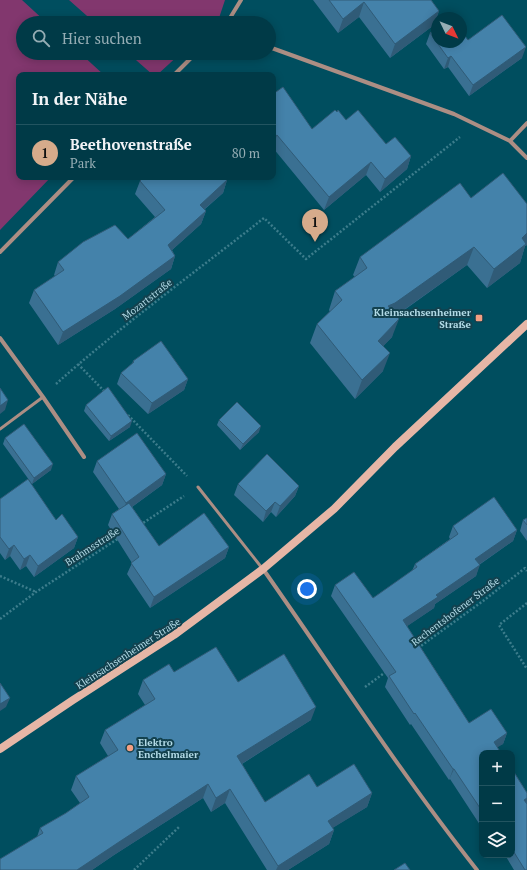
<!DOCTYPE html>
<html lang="de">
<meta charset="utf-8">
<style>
:root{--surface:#003a47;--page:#0a414e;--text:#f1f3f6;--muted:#95adb4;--line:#225460;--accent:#d6ab8b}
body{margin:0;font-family:"PT Serif",serif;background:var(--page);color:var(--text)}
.controls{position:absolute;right:12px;bottom:12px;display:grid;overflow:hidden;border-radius:8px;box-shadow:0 2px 10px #0003}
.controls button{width:36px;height:36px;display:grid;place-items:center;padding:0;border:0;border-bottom:1px solid var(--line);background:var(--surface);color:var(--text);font:20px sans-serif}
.compass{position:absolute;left:431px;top:12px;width:36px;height:36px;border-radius:50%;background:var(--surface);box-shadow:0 2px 10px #0003;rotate:133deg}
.you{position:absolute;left:307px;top:589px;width:14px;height:14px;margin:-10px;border:3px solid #fff;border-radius:50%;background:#1a73e8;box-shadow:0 0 0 6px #1a73e833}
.badge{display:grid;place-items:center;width:26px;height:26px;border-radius:50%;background:var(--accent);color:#111;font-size:13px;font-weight:700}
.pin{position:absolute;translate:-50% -33px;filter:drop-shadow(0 1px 2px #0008)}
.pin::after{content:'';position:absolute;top:21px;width:14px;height:12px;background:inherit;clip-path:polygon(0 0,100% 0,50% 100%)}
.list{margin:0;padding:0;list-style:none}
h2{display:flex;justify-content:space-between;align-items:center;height:52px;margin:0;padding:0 16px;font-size:17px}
h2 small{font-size:13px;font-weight:400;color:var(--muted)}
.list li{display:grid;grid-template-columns:26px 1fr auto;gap:12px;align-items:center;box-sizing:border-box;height:56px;padding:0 16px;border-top:1px solid var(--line)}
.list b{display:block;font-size:15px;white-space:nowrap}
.list p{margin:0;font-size:13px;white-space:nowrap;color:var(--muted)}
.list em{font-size:13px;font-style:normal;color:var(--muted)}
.icon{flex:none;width:22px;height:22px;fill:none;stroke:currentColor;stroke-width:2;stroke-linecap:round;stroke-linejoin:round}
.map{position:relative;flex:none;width:527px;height:870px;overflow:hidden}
.search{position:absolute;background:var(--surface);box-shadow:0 2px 10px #0003;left:16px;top:16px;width:260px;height:44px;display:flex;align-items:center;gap:10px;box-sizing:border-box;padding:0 14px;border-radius:22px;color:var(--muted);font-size:15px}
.panel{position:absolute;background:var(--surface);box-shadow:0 2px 10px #0003;left:16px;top:72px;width:260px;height:108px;border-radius:8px}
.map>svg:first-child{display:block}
.green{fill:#82376e}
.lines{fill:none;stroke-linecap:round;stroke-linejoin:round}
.path{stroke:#3c7d8c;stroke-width:2.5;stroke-dasharray:2 2;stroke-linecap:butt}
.lane{stroke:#ac8e84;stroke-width:3}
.street{stroke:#ac8e84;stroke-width:4}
.secondary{stroke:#e6b6a6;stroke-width:8}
.wall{fill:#3a7092}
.shaded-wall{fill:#305b77}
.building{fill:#4482aa;stroke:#305b77}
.poi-dot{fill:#f39f83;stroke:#13414e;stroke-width:1.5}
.labels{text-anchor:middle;stroke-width:4;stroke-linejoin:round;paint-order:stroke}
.street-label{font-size:10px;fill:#b2dae6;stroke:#13414e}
.poi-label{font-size:10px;font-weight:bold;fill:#b2dae6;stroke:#13414e;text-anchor:end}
</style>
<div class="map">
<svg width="527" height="870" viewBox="0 0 527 870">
<rect width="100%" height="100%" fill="#004e5f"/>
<path class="green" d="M 0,0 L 22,0 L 47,23 L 23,23 L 23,53 L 80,53 L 104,75 L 19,75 L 19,177 L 51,177 L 0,230 Z
M 69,0 L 225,0 L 219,18 L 214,23 L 95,23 Z
M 128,53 L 181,53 L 157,75 L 153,75 Z"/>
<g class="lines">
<path class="path" d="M 78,364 L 105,392
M 56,384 C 122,325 194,273 264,218 L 306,259 L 460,137
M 128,415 L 187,476
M 140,525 L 184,496
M 0,576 L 36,592
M 527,603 L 499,625 L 527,669
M 0,619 L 36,592 L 119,538
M 418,648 L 483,601 L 525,568 L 527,571
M 365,687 L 387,671
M 134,870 L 179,827"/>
<path class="lane" d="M 0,429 L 43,397
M 198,487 L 262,568"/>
<path class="street" d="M 230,18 L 235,23
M 226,23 L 230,18 L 241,0
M 269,47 L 454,114 L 510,141 L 527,158
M 174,75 L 196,53
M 510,141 L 527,123
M 0,252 L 74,177
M 0,338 L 43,397 L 84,457
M 263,569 C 334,670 401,774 477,870"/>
<path class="secondary" d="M 0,749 L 73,700 L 174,635 L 263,569 L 334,509 L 395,447 L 527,324"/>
</g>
<path class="wall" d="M 313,0 L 431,0 L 439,11 L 434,25 L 390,58 L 359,17 L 338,33 Z
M 430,33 L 468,40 L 522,58 L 469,96 L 448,67 L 444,69 L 426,44 Z
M 273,94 L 312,129 L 346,120 L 386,144 L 411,156 L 407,169 L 380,192 L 366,175 L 324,210 L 273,148 Z
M 227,180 L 223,193 L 205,209 L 206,211 L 201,224 L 172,250 L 175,256 L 171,269 L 115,309 L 58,345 L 29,303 L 34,290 L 55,276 L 54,275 L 58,262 L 128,239 L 155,217 L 135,194 L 140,181 Z
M 471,198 L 527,204 L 527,245 L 525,246 L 520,263 L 487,288 L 467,265 L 396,316 L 392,337 L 383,346 L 383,371 L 355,399 L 310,343 L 317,324 L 330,312 L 329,310 L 335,291 L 355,277 L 353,275 L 360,257 Z
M 133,361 L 188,379 L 184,390 L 148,414 L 117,384 L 121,373 L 132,364 Z
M 86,405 L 130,427 L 109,441 L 84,411 Z
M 219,420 L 259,432 L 240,450 L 217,425 Z
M 5,438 L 51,470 L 32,484 L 3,444 Z
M 97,461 L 166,474 L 162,485 L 132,507 L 159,546 L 229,547 L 225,558 L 150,608 L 127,574 L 132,563 L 108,525 L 112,514 L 119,509 L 93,472 Z
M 238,484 L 299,486 L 295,496 L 276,517 L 271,512 L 263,522 L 234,495 Z
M 0,499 L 56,520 L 78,537 L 74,548 L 34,577 L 26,566 L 20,570 L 10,556 L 5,560 L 0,553 Z
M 527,518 L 527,541 L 520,531 L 523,520 Z
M 453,526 L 517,530 L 513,541 L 479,565 L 476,576 L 435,604 L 434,608 L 407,626 L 469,723 L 507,733 L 503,744 L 482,753 L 482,828 L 450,779 L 449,780 L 411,724 L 410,725 L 385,687 L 388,678 L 331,596 L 335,585 L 373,598 L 412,571 L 415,564 L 450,539 L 449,537 Z
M 174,672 L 238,682 L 311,720 L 242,764 L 265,802 L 317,787 L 372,793 L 367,807 L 332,828 L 334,830 L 329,844 L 288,870 L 267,870 L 225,803 L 211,812 L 203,798 L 114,855 L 92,870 L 0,870 L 37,837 L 40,828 L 66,813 L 80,803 L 71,790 L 76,776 L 108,756 L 100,743 L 105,730 L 145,705 L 138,694 L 143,680 Z
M 512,769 L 527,793 L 527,870 L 514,870 L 505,855 L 512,855 Z"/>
<path class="shaded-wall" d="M 364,2 L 359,17 L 338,33 L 343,19 Z
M 439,11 L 434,25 L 390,58 L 395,44 Z
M 526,47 L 522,58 L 469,96 L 473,85 Z
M 451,56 L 448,67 L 444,69 L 448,58 Z
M 277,135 L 273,147 L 273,138 Z
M 411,156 L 407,169 L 380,192 L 385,179 Z
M 371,162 L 366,175 L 324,210 L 329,197 Z
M 220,177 L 231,177 L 217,187 Z
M 227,180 L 223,193 L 195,217 L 200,205 Z
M 206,211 L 201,224 L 163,258 L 168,245 Z
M 527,233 L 527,245 L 525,246 L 520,263 L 487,288 L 494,269 Z
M 474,247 L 467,265 L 388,321 L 388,306 Z
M 175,256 L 171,269 L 115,309 L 58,345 L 63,332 Z
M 399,319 L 392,337 L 371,359 L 378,341 Z
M 390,353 L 383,371 L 355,399 L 362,380 Z
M 188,379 L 184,390 L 148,414 L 152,403 Z
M 8,400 L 5,410 L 0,414 L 0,406 Z
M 132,421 L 130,427 L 109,441 L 111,436 Z
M 261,426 L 259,432 L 240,450 L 243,444 Z
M 53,464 L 51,470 L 32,484 L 34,478 Z
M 166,474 L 162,485 L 122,514 L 126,503 Z
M 299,486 L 295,496 L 276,517 L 280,506 Z
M 275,502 L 271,512 L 263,522 L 266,511 Z
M 517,530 L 513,541 L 471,570 L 475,559 Z
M 78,537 L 74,548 L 34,577 L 38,566 Z
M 14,545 L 10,556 L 5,560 L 9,549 Z
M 229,547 L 225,558 L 150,608 L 154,597 Z
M 30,555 L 26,566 L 20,570 L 24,559 Z
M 480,565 L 476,576 L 435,604 L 434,608 L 400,631 L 403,620 L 436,595 Z
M 10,698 L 6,707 L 0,711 L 0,704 Z
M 316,707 L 311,720 L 232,770 L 237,756 Z
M 507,733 L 503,744 L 490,752 L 494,742 Z
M 453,769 L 454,769 L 449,780 Z
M 208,784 L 203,798 L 114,855 L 92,870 L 77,870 L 119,842 Z
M 230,789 L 225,803 L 211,812 L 216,798 Z
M 372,793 L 367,807 L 323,834 L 328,821 Z
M 527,798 L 527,802 L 525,807 L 524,800 Z
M 334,830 L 329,844 L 288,870 L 276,870 L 278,866 Z"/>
<path class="building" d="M 329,0 L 431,0 L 439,11 L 395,44 L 364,2 L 343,19 Z
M 502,15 L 526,47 L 473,85 L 451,56 L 448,58 L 430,33 L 437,28 L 437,42 L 461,42 L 461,31 L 468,40 Z
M 283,87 L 312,129 L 335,110 L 337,112 L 338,110 L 346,120 L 358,110 L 386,144 L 395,137 L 411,156 L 385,179 L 371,162 L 329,197 L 277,135 L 273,138 L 273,94 Z
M 503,173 L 527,204 L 527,233 L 522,238 L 526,244 L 494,269 L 474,247 L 395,303 L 388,306 L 399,319 L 378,341 L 390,353 L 362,380 L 317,324 L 342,300 L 335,291 L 367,268 L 360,257 L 460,183 L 471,198 Z
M 144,177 L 224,177 L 227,180 L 200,205 L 206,211 L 168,245 L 175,256 L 120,296 L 63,332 L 34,290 L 64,270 L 58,262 L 83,242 L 115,225 L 128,239 L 165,210 L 140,181 Z
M 161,341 L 188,379 L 152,403 L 121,373 L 134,362 L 133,361 Z
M 108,387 L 132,421 L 111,436 L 86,405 Z
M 0,388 L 8,400 L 0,406 Z
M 237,402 L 261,426 L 243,444 L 219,420 Z
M 24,424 L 53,464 L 34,478 L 5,438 Z
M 137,433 L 166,474 L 126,503 L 97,461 Z
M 267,454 L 299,486 L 280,506 L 275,502 L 266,511 L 238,484 Z
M 28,479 L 56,520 L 62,514 L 78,537 L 38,566 L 30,555 L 24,559 L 14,545 L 9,549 L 0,537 L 0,499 Z
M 494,497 L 517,530 L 475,559 L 480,565 L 436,595 L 438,597 L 403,620 L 469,723 L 491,709 L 507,733 L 494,742 L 501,753 L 482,753 L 482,811 L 454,769 L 453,769 L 415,713 L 414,714 L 389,676 L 396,672 L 335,585 L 354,572 L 373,598 L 417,567 L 415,564 L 458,534 L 453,526 Z
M 129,503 L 159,546 L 204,513 L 229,547 L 154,597 L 131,563 L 139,557 L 112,514 Z
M 527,518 L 527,525 L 523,520 Z
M 216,647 L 238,682 L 284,654 L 316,707 L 237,756 L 265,802 L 309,774 L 317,787 L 354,764 L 372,793 L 328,821 L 334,830 L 278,866 L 230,789 L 216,798 L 208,784 L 119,842 L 77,870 L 0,870 L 0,859 L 43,833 L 40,828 L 66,813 L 89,797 L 76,776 L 118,750 L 105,730 L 155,699 L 143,680 L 169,664 L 174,672 Z
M 0,683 L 10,698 L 0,704 Z
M 512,769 L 527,793 L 527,798 L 524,800 L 527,804 L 527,870 L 525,870 L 512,849 Z
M 405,863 L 410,870 L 394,870 Z"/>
<g class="poi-dot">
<rect x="475" y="314" width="8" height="8" rx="2"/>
<circle cx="130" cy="748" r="4"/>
</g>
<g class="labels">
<g class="street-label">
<text transform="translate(147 299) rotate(-38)" y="4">Mozartstraße</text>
<text transform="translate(92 546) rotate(-33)" y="4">Brahmsstraße</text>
<text transform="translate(455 611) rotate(-37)" y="4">Rechentshofener Straße</text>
<text transform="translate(128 653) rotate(-33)" y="4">Kleinsachsenheimer Straße</text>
</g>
<g class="poi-label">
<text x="471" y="316">Kleinsachsenheimer<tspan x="471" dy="12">Straße</tspan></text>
<text x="138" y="746" text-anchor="start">Elektro<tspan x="138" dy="12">Enchelmaier</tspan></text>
</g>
</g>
</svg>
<div class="controls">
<button>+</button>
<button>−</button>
<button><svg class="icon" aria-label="layers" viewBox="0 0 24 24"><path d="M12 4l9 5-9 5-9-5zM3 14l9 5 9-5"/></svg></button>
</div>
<svg class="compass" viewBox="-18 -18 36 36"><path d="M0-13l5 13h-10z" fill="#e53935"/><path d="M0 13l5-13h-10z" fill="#95adb4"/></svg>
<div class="you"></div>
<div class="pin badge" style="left:315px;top:242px">1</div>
<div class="search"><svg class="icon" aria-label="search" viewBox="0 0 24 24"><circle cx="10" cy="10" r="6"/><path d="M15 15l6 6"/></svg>Hier suchen</div>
<section class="panel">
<h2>In der Nähe<small></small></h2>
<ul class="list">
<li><span class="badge">1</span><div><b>Beethovenstraße</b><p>Park</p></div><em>80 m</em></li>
</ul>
</section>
</div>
